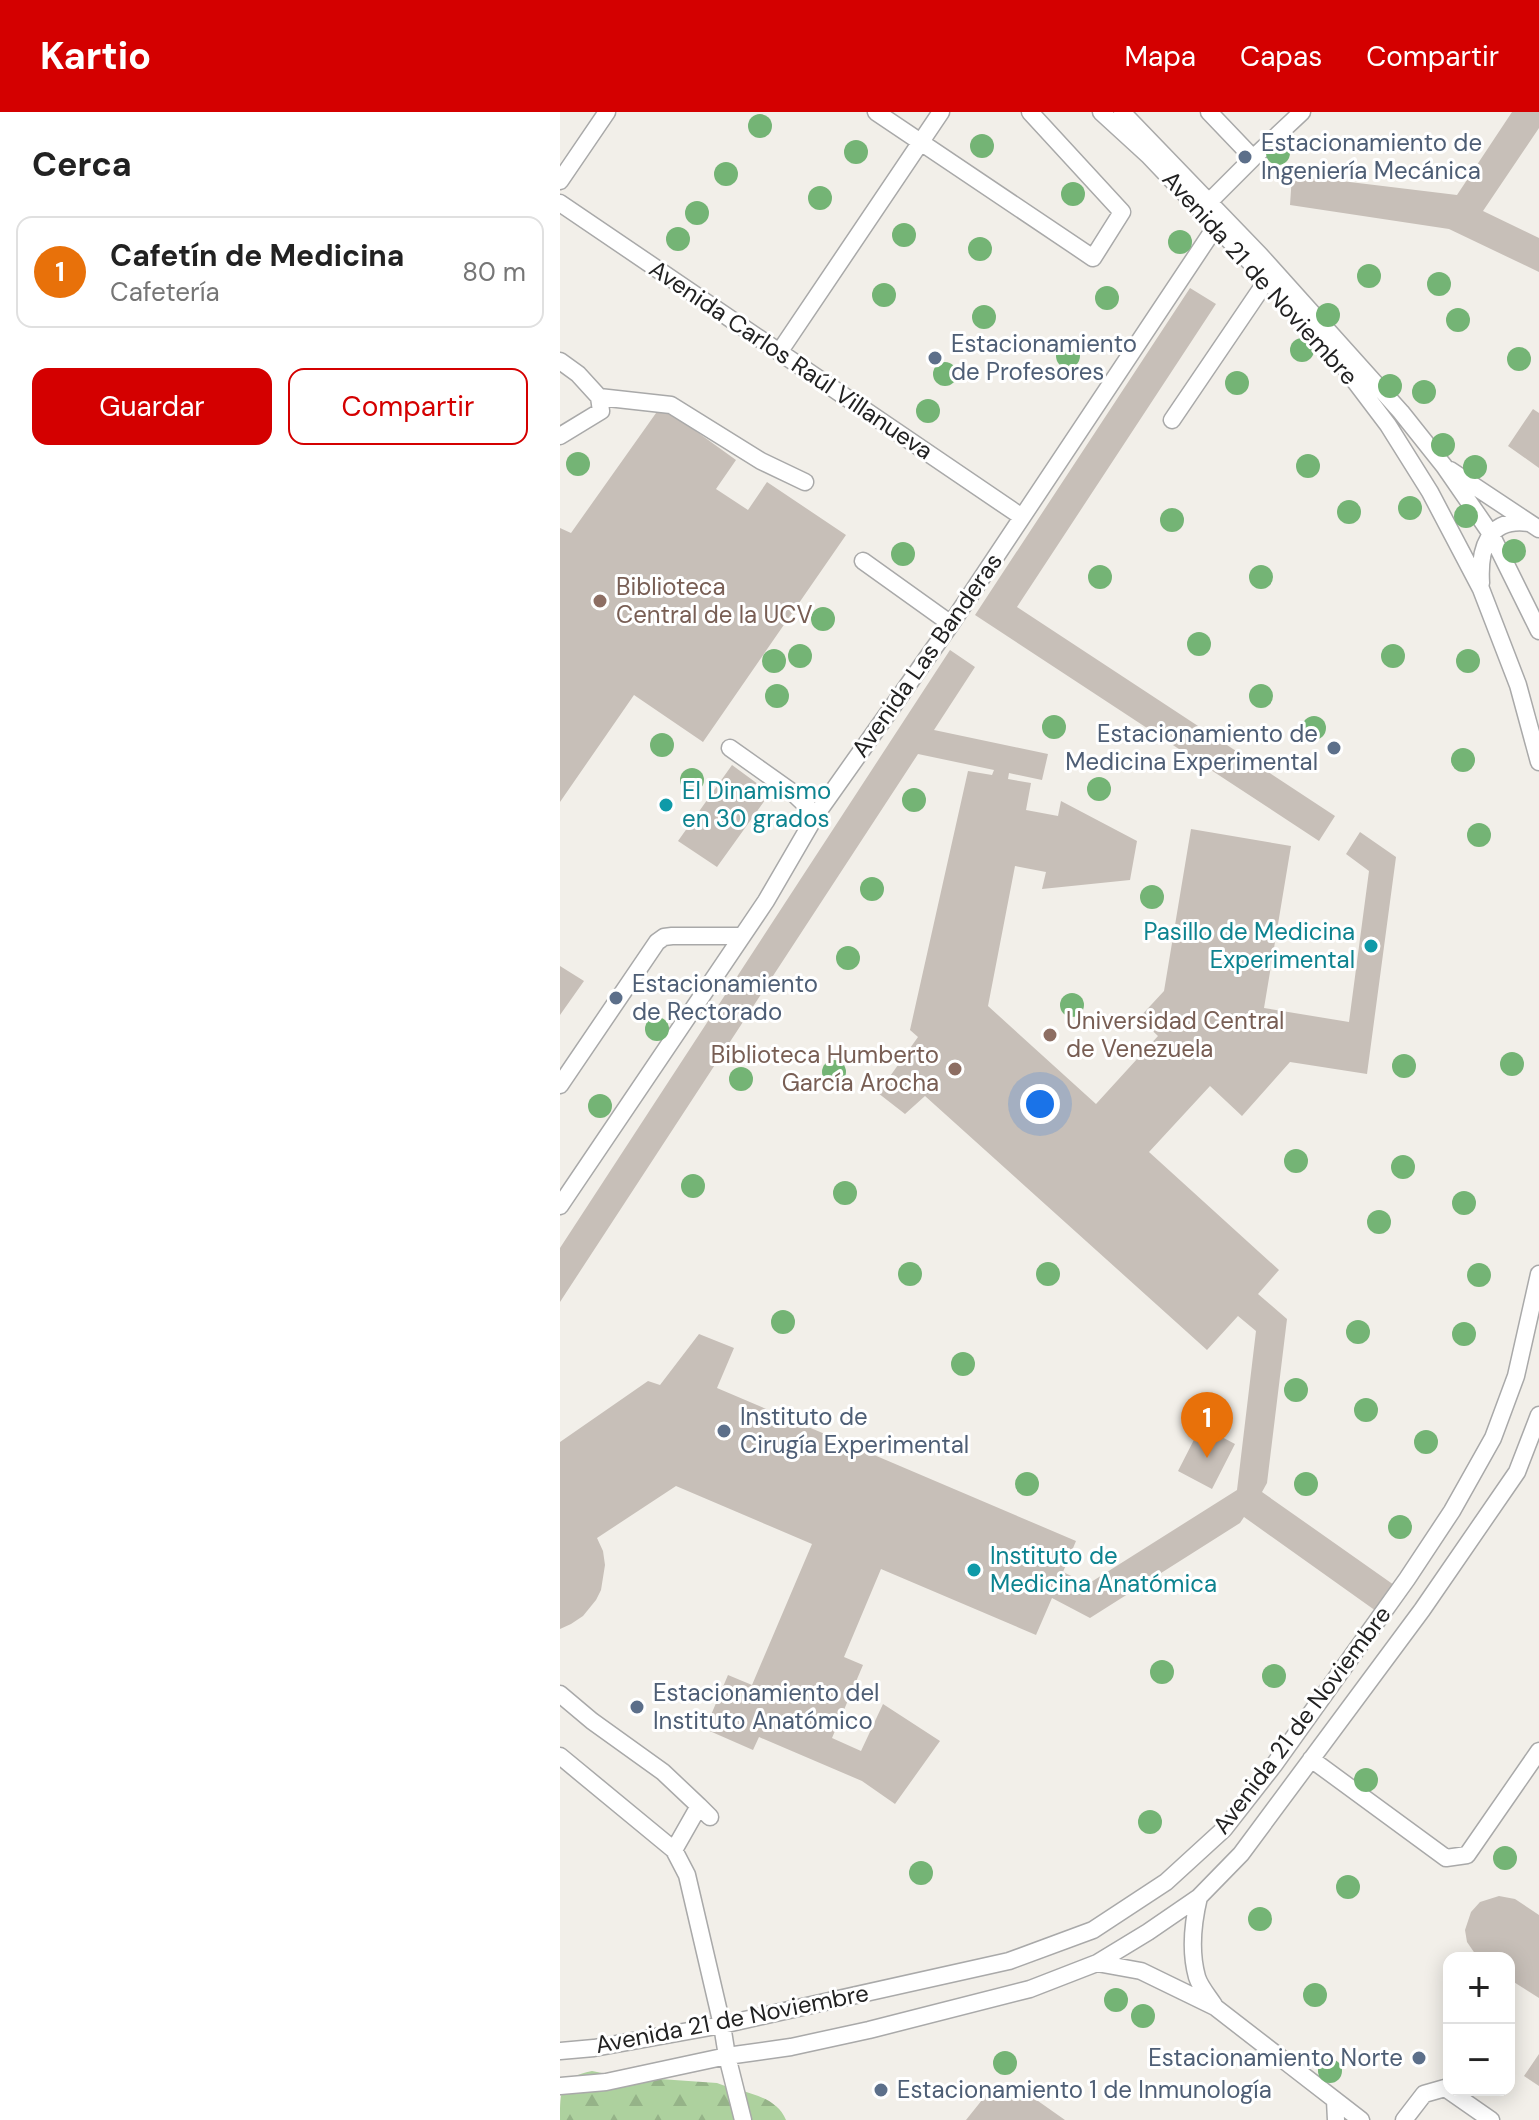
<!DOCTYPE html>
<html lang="es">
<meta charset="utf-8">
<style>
:root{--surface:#fff;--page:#f6f6f6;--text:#222;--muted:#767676;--line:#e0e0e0;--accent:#d40000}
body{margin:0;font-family:"DM Sans",sans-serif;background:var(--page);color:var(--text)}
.controls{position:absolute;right:24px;bottom:24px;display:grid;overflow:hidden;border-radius:16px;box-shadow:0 4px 20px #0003}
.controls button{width:72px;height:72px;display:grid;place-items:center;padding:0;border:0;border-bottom:2px solid var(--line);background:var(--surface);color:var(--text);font:40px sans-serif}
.you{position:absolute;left:480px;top:992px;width:28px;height:28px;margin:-20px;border:6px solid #fff;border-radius:50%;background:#1a73e8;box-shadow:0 0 0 12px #1a73e833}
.badge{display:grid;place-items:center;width:52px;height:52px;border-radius:50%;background:var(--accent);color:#fff;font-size:26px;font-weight:700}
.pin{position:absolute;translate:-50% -66px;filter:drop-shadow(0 2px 4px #0008)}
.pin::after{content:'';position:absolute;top:42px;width:28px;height:24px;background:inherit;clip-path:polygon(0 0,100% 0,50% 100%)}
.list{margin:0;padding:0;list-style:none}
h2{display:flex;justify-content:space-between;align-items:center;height:104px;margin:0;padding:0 32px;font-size:34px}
h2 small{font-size:26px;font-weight:400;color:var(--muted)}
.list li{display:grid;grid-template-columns:52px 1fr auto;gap:24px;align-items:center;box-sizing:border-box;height:112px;margin:0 16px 16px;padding:0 16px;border:2px solid var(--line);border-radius:16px}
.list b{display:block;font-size:30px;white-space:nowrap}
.list p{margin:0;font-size:26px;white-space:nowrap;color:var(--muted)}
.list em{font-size:26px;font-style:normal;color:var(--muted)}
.actions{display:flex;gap:16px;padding:24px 32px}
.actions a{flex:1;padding:18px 0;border:2px solid var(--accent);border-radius:16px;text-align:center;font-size:28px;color:var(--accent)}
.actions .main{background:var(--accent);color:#fff}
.map{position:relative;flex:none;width:979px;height:2008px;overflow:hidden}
header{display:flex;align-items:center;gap:48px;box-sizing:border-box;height:112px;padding:0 40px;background:var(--accent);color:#fff}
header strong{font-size:38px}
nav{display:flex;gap:44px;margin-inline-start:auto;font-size:28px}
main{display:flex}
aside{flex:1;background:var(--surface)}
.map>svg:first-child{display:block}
.forest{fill:url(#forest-firs)}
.building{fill:#c7bfb8}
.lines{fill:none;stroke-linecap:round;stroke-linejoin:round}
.lane-casing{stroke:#a9a9a9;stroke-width:19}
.lane{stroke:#fff;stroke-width:16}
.tree{fill:#74b475}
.service-dot{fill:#5c6f8a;stroke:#fff;stroke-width:3}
.education-dot{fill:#8d6e63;stroke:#fff;stroke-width:3}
.culture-dot{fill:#0f9aa8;stroke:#fff;stroke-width:3}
.labels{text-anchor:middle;stroke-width:6;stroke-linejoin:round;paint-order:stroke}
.service-label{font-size:24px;fill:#4e5e75;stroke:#fff;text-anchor:start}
.street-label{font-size:24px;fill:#222;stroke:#fff}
.education-label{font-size:24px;fill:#785e54;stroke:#fff;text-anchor:start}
.culture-label{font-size:24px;fill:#0d838f;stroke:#fff;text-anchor:start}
</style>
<header>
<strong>Kartio</strong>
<nav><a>Mapa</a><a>Capas</a><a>Compartir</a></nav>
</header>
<main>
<aside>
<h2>Cerca<small></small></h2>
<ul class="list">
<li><span class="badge" style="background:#e8710a">1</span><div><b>Cafetín de Medicina</b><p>Cafetería</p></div><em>80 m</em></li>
</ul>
<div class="actions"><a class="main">Guardar</a><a>Compartir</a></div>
</aside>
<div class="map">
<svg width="979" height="2008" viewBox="0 0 979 2008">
<defs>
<pattern id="forest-firs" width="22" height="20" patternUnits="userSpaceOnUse" patternTransform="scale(2)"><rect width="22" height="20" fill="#add19e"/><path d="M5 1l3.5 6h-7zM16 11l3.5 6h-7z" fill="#95b388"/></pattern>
</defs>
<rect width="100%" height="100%" fill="#f2efe9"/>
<path class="forest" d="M 32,1959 L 57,1964 L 157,1971 C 180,1981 215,1981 226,2008 L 0,2008 C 0,1979 0,1965 32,1959 Z"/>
<path class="building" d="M 952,0 L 979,0 L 979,16 L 923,99 L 979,126 L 979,160 L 889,117 L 730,93 L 732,63 L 897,83 Z
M 630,176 L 656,192 L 457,495 L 775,704 L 759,729 L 415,503 Z
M 101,294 L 176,348 L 156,377 L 188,398 L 207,370 L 286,423 L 143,630 L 74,583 L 0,690 L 0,416 L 11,421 Z
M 973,297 L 979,301 L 979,356 L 948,334 Z
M 390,538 L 415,555 L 374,618 L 488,642 L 482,668 L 449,661 L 448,667 L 471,671 L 466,698 L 498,704 L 501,689 L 577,729 L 570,768 L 482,777 L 486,760 L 455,754 L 428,894 L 536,992 L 598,924 L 579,906 L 604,879 L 631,717 L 731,734 L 704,896 L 789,910 L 809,759 L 786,742 L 800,720 L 836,745 L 807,962 L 730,950 L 682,1004 L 650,974 L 589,1040 L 719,1158 L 698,1182 L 727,1207 L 707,1371 L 702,1380 L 834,1473 L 816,1499 L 684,1405 L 680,1411 L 530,1506 L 492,1486 L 476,1523 L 321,1457 L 284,1545 L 303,1553 L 272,1626 L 301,1639 L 323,1592 L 380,1629 L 335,1692 L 302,1669 L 199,1625 L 193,1638 L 145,1617 L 168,1563 L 192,1573 L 252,1432 L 116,1374 L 37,1426 L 43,1439 L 45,1453 L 41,1478 L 36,1488 L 23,1504 L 11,1512 L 0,1517 L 0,1330 L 88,1269 L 100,1273 L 139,1222 L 174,1236 L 157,1276 L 516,1429 L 503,1460 L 528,1472 L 677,1378 L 696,1219 L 678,1204 L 647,1238 L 365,984 L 345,1002 L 318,981 L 358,925 L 350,918 L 408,659 L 432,663 L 434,658 L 358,642 L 0,1190 L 0,1136 Z
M 172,653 L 210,681 L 157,755 L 118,729 Z
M 0,854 L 24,869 L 0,903 Z
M 641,1314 L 675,1332 L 652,1377 L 618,1359 Z
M 939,1784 L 955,1787 L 979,1803 L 979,1886 L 949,1867 L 949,1846 L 918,1846 L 907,1830 L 905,1818 L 911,1800 L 920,1790 Z
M 979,1942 L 979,1974 L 964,1964 Z
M 454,1972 L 505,2008 L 406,2008 L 434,1973 L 447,1982 Z"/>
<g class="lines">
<defs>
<path id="lane" d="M 316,0 L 533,146 L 562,100 L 470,0
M 541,0 L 588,43 L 707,168 L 769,235 L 828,313 L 870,380 L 921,477 L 958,573 L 979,650
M 562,0 L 700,143 L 841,300 L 884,354 L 931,422 L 979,519
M 693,46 L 742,0
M 0,69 L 47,0
M 0,91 L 462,405
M 642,97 L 693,46 L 649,0
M 220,239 L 381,0
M 0,249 L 18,262 L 39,285 L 41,299 L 0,324
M 39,285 L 111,293 L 201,349 L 245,370
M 612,308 L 707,168
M 890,358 L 979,417
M 303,449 L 391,512
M 921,471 C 919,438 927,405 969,411
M 170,636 L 232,680 L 256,703
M 0,973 L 97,830 L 104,825 L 112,824 L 182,824
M 0,1094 L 206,789 L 256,703 L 391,512 L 656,114
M 0,1582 L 32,1609 L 103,1660 L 139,1694 L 114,1738
M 0,1644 L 114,1738 L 127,1763 L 162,1913 L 167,1944 L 183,2008
M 751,1647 L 886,1746 L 907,1743 L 979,1639
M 139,1694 L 150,1705
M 639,1785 C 633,1810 630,1840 637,1865 C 640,1875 649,1885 654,1893
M 537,1851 L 581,1859 L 655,1895 L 801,2008
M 0,1939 L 34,1936 L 162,1913 L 449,1849 L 533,1818 L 606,1770 L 664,1717 L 714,1653 L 847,1467 L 892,1399 L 933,1326 L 956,1264 L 979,1162
M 0,1974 L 46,1970 L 167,1944 L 231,1935 L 309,1918 L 470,1877 L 537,1851 L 588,1820 L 639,1785 L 681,1742 L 862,1498 L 957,1360 L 979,1303
M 775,1988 L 776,2008
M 844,2008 L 864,1982 L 885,1976 L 931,2008"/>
</defs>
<use href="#lane" class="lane-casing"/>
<use href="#lane" class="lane"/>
</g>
<g class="tree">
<circle cx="200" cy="14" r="12"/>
<circle cx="422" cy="34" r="12"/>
<circle cx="296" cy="40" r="12"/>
<circle cx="718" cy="41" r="12"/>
<circle cx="166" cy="62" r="12"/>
<circle cx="513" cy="82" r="12"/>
<circle cx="260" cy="86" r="12"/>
<circle cx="137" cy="101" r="12"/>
<circle cx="344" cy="123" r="12"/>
<circle cx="118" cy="127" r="12"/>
<circle cx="620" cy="130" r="12"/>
<circle cx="420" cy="137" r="12"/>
<circle cx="809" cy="164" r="12"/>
<circle cx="879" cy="172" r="12"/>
<circle cx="324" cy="183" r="12"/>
<circle cx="547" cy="186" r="12"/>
<circle cx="768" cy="203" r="12"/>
<circle cx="424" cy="205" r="12"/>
<circle cx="898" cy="208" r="12"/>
<circle cx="742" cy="238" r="12"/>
<circle cx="508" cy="244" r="12"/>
<circle cx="959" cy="247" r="12"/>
<circle cx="385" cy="262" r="12"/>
<circle cx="677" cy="271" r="12"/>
<circle cx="830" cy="274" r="12"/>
<circle cx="864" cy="280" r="12"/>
<circle cx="368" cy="299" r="12"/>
<circle cx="883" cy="333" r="12"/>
<circle cx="18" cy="352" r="12"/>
<circle cx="748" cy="354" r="12"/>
<circle cx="915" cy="355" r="12"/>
<circle cx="850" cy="396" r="12"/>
<circle cx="789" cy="400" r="12"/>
<circle cx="906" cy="404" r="12"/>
<circle cx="612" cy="408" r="12"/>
<circle cx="954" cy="439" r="12"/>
<circle cx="343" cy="442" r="12"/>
<circle cx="540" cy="465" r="12"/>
<circle cx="701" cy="465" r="12"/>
<circle cx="263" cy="507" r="12"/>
<circle cx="639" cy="532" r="12"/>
<circle cx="240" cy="544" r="12"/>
<circle cx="833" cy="544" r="12"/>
<circle cx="214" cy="549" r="12"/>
<circle cx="908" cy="549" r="12"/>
<circle cx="217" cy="584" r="12"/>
<circle cx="701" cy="584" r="12"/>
<circle cx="494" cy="615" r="12"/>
<circle cx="754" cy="616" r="12"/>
<circle cx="102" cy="633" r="12"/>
<circle cx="903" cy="648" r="12"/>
<circle cx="132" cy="668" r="12"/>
<circle cx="539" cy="677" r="12"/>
<circle cx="354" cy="688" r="12"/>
<circle cx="919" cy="723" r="12"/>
<circle cx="312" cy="777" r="12"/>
<circle cx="592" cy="785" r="12"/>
<circle cx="288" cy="846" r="12"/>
<circle cx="512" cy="893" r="12"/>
<circle cx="97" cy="917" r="12"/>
<circle cx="952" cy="952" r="12"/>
<circle cx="844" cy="954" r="12"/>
<circle cx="274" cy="960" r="12"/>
<circle cx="181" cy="967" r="12"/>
<circle cx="40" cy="994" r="12"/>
<circle cx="736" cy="1049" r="12"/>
<circle cx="843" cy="1055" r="12"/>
<circle cx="133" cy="1074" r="12"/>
<circle cx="285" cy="1081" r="12"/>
<circle cx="904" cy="1091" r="12"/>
<circle cx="819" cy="1110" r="12"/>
<circle cx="350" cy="1162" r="12"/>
<circle cx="488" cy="1162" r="12"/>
<circle cx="919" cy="1163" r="12"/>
<circle cx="223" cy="1210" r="12"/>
<circle cx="798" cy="1220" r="12"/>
<circle cx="904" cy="1222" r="12"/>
<circle cx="403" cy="1252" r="12"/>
<circle cx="736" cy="1278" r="12"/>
<circle cx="806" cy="1298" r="12"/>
<circle cx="866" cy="1330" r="12"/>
<circle cx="467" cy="1372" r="12"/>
<circle cx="746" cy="1372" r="12"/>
<circle cx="840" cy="1415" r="12"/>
<circle cx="602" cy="1560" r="12"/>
<circle cx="714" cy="1564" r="12"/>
<circle cx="806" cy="1668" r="12"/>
<circle cx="590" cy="1710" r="12"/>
<circle cx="945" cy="1746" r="12"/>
<circle cx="361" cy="1761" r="12"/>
<circle cx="788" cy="1775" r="12"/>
<circle cx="700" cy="1807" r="12"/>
<circle cx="755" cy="1883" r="12"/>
<circle cx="556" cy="1888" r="12"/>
<circle cx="583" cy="1904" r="12"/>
<circle cx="445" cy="1951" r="12"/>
<circle cx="770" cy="1959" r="12"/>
</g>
<g class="service-dot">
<circle cx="685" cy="45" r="8"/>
<circle cx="375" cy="246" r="8"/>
<circle cx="774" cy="636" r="8"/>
<circle cx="56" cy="886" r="8"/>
<circle cx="164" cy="1319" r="8"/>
<circle cx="77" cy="1595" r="8"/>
<circle cx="859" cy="1946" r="8"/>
<circle cx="321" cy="1978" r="8"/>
</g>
<g class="education-dot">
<circle cx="40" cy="489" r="8"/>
<circle cx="490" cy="923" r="8"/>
<circle cx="395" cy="957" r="8"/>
</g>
<g class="culture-dot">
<circle cx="106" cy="693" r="8"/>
<circle cx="811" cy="834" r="8"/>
<circle cx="414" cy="1458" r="8"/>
</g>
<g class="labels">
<g class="service-label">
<text x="701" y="39">Estacionamiento de<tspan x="701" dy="28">Ingeniería Mecánica</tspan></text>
<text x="391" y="240">Estacionamiento<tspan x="391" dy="28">de Profesores</tspan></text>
<text x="758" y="630" text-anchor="end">Estacionamiento de<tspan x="758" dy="28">Medicina Experimental</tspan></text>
<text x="72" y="880">Estacionamiento<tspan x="72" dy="28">de Rectorado</tspan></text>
<text x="180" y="1313">Instituto de<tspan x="180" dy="28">Cirugía Experimental</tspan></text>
<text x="93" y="1589">Estacionamiento del<tspan x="93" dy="28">Instituto Anatómico</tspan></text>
<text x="843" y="1954" text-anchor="end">Estacionamiento Norte</text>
<text x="337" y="1986">Estacionamiento 1 de Inmunología</text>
</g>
<g class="street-label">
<text transform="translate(700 166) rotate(48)" y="8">Avenida 21 de Noviembre</text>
<text transform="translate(231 248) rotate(34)" y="8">Avenida Carlos Raúl Villanueva</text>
<text transform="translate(367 543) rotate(-55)" y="8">Avenida Las Banderas</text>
<text transform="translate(742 1608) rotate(-53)" y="8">Avenida 21 de Noviembre</text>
<text transform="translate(172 1907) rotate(-11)" y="8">Avenida 21 de Noviembre</text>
</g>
<g class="education-label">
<text x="56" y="483">Biblioteca<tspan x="56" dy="28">Central de la UCV</tspan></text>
<text x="506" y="917">Universidad Central<tspan x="506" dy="28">de Venezuela</tspan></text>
<text x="379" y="951" text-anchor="end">Biblioteca Humberto<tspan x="379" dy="28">García Arocha</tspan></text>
</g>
<g class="culture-label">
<text x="122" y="687">El Dinamismo<tspan x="122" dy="28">en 30 grados</tspan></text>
<text x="795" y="828" text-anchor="end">Pasillo de Medicina<tspan x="795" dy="28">Experimental</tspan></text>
<text x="430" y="1452">Instituto de<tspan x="430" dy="28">Medicina Anatómica</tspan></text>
</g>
</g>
</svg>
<div class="controls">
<button>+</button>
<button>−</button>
</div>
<div class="you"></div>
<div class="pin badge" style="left:647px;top:1346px;background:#e8710a">1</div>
</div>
</main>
